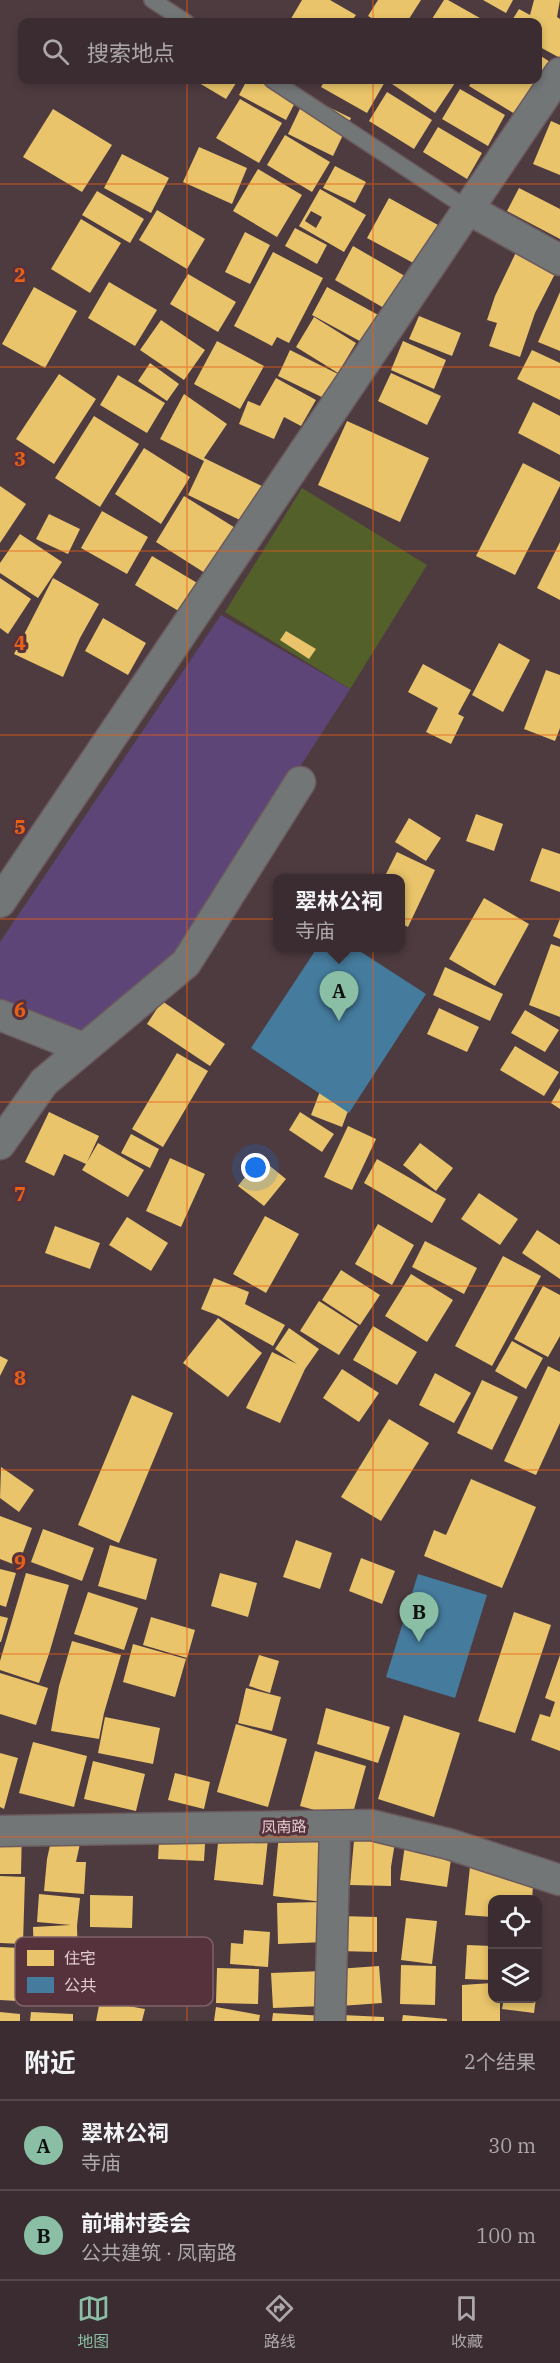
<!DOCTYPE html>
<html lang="zh">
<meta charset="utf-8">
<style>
:root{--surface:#3a2c30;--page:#45383c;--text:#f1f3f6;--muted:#aba7ab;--line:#54484c;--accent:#8abfa5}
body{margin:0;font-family:"IBM Plex Serif","Noto Sans SC",serif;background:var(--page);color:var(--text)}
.controls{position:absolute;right:18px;bottom:18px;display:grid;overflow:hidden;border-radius:12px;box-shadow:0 3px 9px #0003}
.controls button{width:54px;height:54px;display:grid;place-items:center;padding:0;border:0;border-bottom:2px solid var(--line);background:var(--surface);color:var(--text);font:30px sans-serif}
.you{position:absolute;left:256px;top:1168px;width:21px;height:21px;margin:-15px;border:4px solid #fff;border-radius:50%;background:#1a73e8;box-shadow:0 0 0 9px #1a73e833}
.badge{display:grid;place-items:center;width:39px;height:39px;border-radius:50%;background:var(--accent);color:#111;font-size:20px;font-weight:700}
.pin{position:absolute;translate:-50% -50px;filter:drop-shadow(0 2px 3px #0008)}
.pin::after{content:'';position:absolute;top:32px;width:21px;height:18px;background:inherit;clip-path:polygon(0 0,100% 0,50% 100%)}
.popup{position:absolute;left:273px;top:874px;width:132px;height:78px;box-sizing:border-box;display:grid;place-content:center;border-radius:12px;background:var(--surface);filter:drop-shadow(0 2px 4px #0005);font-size:20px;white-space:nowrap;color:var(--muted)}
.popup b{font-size:22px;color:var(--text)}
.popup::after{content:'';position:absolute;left:50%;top:100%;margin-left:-12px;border:12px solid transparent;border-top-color:var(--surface)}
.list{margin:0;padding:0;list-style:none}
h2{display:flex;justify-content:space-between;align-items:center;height:78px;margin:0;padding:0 24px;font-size:26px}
h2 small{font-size:20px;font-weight:400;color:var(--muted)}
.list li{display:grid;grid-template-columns:39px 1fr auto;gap:18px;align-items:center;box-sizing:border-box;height:90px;padding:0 24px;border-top:2px solid var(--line)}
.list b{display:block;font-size:22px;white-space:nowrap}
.list p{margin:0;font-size:20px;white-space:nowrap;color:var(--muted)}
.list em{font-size:20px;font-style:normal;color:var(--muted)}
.icon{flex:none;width:33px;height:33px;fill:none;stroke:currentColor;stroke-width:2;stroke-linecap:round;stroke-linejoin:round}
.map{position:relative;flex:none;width:560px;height:2021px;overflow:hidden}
.search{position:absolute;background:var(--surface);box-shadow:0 3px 9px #0003;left:18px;right:18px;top:18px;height:66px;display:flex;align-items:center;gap:15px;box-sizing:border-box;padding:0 21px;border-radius:12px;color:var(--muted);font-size:22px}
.sheet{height:258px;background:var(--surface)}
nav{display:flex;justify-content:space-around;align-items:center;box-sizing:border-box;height:84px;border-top:2px solid var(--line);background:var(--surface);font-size:16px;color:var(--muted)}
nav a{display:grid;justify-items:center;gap:3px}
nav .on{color:var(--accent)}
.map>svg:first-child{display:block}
.green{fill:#53602a}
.water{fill:#5d4578}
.homes{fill:#e9c46a;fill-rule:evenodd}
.public{fill:#457b9d}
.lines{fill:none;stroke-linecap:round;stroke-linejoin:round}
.service-casing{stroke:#6a5a5e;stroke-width:18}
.minor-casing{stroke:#6a5a5e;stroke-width:33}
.service{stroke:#737676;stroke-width:15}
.minor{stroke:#737676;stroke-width:30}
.grid{fill:none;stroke:#e85f16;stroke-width:1.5;stroke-opacity:0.55}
.labels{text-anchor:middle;stroke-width:6;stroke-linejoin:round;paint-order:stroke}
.street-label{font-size:15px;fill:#e3ccd1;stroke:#56333c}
.key{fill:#56333c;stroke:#806169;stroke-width:1.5}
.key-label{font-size:16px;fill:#e3ccd1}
.grid-label{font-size:20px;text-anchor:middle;font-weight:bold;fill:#e85f16;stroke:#56333c;stroke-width:6;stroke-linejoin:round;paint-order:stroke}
</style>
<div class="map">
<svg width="560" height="2021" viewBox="0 0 560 2021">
<rect width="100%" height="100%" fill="#4e3b40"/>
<path class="green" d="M 302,488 L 427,565 L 350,689 L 225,612 Z"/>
<path class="water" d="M 221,615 L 350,689 L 178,957 L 83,1035 L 0,1005 L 0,942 Z"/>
<path class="homes" d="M 302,0 L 330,0 L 356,15 L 351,22 L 289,22 Z
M 378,0 L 421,0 L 407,22 L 378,22 L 368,16 Z
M 444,0 L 448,0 L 487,22 L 430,22 Z
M 483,0 L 513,0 L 506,13 Z
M 534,0 L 560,0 L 557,17 L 560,19 L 560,58 L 538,46 L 538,22 L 511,22 L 519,9 L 530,15 Z
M 538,54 L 553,64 L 520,117 L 469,86 L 473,80 L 538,80 Z
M 194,80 L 238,80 L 226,99 Z
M 247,80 L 269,80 L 299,95 L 286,120 L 239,95 Z
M 325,80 L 386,80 L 367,113 L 321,87 Z
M 396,80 L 457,80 L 435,113 L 392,84 Z
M 460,89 L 505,115 L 488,146 L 442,119 Z
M 387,92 L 432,120 L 414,149 L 369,121 Z
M 306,96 L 351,118 L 333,156 L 288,134 Z
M 240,99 L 282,123 L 259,163 L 216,138 Z
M 53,109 L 112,145 L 82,192 L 23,157 Z
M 551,121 L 560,125 L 560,175 L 533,164 Z
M 438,127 L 482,153 L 467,179 L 423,152 Z
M 285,135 L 330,162 L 312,192 L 267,165 Z
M 199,147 L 247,168 L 232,204 L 183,182 Z
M 122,154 L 169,178 L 151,213 L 104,188 Z
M 335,166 L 366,182 L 355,203 L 323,188 Z
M 258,169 L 302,195 L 277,237 L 233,211 Z
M 519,188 L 560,209 L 560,239 L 507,211 Z
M 320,189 L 366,215 L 344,252 L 299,226 ZM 311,211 L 322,217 L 316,228 L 305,221 Z
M 97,191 L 144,219 L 130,243 L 82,215 Z
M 389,198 L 438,225 L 417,265 L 367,238 Z
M 157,210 L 205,239 L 187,269 L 139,240 Z
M 81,219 L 121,243 L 90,293 L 51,269 Z
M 295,228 L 327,245 L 317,264 L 285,246 Z
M 245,232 L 270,245 L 250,284 L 225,272 Z
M 520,244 L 560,264 L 535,313 L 520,357 L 489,346 L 497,323 L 487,320 L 495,296 Z
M 353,246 L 410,279 L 391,312 L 335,280 Z
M 273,252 L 323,278 L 289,343 L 277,337 L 272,346 L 234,326 Z
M 188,274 L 236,302 L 218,332 L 170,304 Z
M 109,282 L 157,310 L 135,346 L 88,318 Z
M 34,287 L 77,311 L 45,368 L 2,344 Z
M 327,287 L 382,317 L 367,345 L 312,315 Z
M 560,292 L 560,351 L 538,342 Z
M 419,316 L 461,333 L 452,356 L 409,339 Z
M 314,317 L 356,343 L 338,373 L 296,347 Z
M 161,320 L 205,350 L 184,380 L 140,350 Z
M 217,341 L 264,366 L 240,409 L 194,384 Z
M 403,341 L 446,360 L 434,389 L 391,370 Z
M 290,350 L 342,376 L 330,401 L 278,376 Z
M 532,350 L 560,363 L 560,400 L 517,379 Z
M 150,363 L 179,384 L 167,401 L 138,381 Z
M 391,373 L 441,396 L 427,425 L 378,401 Z
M 59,374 L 96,399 L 54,464 L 16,439 Z
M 118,375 L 165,403 L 147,433 L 100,405 Z
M 276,378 L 316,400 L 301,426 L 284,417 L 274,439 L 239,424 L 248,401 L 260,406 Z
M 184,394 L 227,424 L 204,458 L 264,487 L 246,523 L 188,495 L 204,461 L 160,439 Z
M 533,402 L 560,416 L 560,455 L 518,433 Z
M 94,416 L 139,444 L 100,507 L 55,478 Z
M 347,421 L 429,458 L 400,522 L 318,485 Z
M 144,448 L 190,477 L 161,524 L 115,494 Z
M 523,463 L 560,482 L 560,486 L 515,575 L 476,556 Z
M 0,486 L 26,504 L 0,543 Z
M 184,496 L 245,534 L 216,580 L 156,542 Z
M 102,511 L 148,537 L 127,574 L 81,548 Z
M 49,514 L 80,529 L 68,554 L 36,539 Z
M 20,534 L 62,562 L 38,598 L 0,573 L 0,563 Z
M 560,542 L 560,600 L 537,588 Z
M 152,556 L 209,590 L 192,619 L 135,585 Z
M 0,578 L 31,599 L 8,634 L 0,628 Z
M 53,578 L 99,604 L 80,638 L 63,677 L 14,654 Z
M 103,618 L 146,643 L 128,675 L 85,651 Z
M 286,631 L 316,649 L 309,659 L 280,640 Z
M 499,643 L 530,660 L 503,712 L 472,695 Z
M 423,664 L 471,690 L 458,714 L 464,717 L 451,744 L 426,732 L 438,708 L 408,692 Z
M 546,670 L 560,675 L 560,728 L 555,741 L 524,729 Z
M 476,814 L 503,824 L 494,851 L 466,841 Z
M 409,818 L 441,838 L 426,861 L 395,842 Z
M 542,848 L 560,854 L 560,892 L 530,881 Z
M 397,852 L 435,870 L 408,927 L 400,923 L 400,878 L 384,878 Z
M 484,898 L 529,924 L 495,986 L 449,959 Z
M 560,919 L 560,939 L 553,936 Z
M 551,944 L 560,947 L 560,1017 L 529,1005 Z
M 325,967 L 360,989 L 332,1036 L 297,1015 Z
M 445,967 L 503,994 L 490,1021 L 433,995 Z
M 362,989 L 408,1016 L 377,1067 L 331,1040 Z
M 162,1001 L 225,1044 L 210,1066 L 147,1024 Z
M 439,1008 L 479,1027 L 467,1052 L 427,1034 Z
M 525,1010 L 559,1030 L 545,1052 L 511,1033 Z
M 515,1046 L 559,1072 L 544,1096 L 500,1070 Z
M 177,1053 L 208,1071 L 163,1147 L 132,1129 Z
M 322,1086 L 353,1098 L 342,1127 L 311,1115 Z
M 560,1088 L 560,1109 L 551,1103 Z
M 49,1112 L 99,1136 L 87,1162 L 98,1143 L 144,1170 L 128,1197 L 82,1170 L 86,1164 L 64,1154 L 54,1176 L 25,1162 Z
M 300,1112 L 334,1134 L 322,1152 L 289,1130 Z
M 348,1126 L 376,1139 L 352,1190 L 324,1177 Z
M 131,1134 L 159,1149 L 150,1168 L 121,1153 Z
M 420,1143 L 453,1168 L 436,1191 L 403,1165 Z
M 170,1158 L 205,1174 L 181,1227 L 146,1211 Z
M 260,1158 L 286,1179 L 264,1206 L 238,1186 Z
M 377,1159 L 446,1199 L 432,1223 L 364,1183 Z
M 479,1193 L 518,1219 L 500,1245 L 461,1219 Z
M 265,1216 L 299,1234 L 266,1293 L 233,1274 Z
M 127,1217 L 168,1243 L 151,1271 L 109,1245 Z
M 378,1224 L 414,1245 L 392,1285 L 355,1264 Z
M 55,1226 L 100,1243 L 90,1269 L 45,1253 Z
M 537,1230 L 560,1245 L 560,1279 L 522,1253 Z
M 425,1241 L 477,1268 L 464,1294 L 412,1267 Z
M 503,1256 L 541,1276 L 492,1366 L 455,1346 Z
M 341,1270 L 380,1295 L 360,1325 L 322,1300 Z
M 411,1274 L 453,1300 L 427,1342 L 385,1316 Z
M 214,1278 L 249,1292 L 245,1304 L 285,1325 L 273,1346 L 219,1316 L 201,1309 Z
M 543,1286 L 560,1295 L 560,1336 L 548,1357 L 514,1339 Z
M 319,1301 L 358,1326 L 339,1355 L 300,1331 Z
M 218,1318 L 262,1353 L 228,1397 L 183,1363 Z
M 373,1326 L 417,1352 L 397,1385 L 353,1360 Z
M 289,1328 L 319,1349 L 305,1369 L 280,1423 L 246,1408 L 272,1352 L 297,1364 L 275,1349 Z
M 512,1341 L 543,1358 L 526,1389 L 495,1371 Z
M 0,1356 L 8,1360 L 0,1376 Z
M 548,1366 L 560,1372 L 560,1423 L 536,1475 L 504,1461 Z
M 342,1369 L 379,1393 L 359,1422 L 323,1398 Z
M 435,1373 L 471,1393 L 454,1423 L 419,1405 Z
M 482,1380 L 518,1397 L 492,1450 L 457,1433 Z
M 132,1395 L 173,1413 L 119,1543 L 78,1525 Z
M 389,1419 L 429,1443 L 381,1521 L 341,1497 Z
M 1,1467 L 34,1490 L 19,1512 L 0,1498 Z
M 471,1479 L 536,1507 L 502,1588 L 424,1556 L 434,1530 L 446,1535 Z
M 0,1516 L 32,1528 L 18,1566 L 0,1559 Z
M 43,1529 L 94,1548 L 82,1581 L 31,1562 Z
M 296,1540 L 332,1553 L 320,1589 L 283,1577 Z
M 110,1545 L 157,1559 L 146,1600 L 98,1586 Z
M 361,1558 L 395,1571 L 382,1604 L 349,1591 Z
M 0,1569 L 16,1573 L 6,1607 L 0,1605 Z
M 26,1573 L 69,1585 L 49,1654 L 39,1683 L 0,1670 L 0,1661 Z
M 220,1573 L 257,1583 L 248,1617 L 211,1606 Z
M 88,1592 L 138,1608 L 124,1650 L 74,1634 Z
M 514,1612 L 551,1625 L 515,1733 L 478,1721 Z
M 0,1616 L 8,1618 L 1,1642 L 0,1642 Z
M 151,1617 L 195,1630 L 187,1658 L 143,1645 Z
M 72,1641 L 121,1655 L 104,1713 L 99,1739 L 51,1731 L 59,1686 Z
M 133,1644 L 186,1659 L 175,1697 L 123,1682 Z
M 259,1655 L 279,1661 L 270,1693 L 249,1686 Z
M 560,1655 L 560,1751 L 531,1740 L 540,1714 L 550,1717 L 555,1702 L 545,1698 Z
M 0,1673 L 48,1688 L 36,1725 L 0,1714 Z
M 246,1688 L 281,1697 L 272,1731 L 238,1723 Z
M 326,1708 L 390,1727 L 378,1763 L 317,1744 Z
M 404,1715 L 460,1733 L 434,1817 L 378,1799 Z
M 105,1717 L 160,1728 L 153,1764 L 98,1753 Z
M 236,1724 L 287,1739 L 268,1807 L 217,1792 Z
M 33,1742 L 87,1756 L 74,1807 L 19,1793 Z
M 315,1751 L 366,1766 L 351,1820 L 300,1806 Z
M 0,1753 L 18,1758 L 4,1809 L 0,1807 Z
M 93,1761 L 145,1774 L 136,1811 L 84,1799 Z
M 175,1773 L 210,1782 L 204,1809 L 168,1800 Z
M 55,1823 L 83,1830 L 76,1862 L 86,1862 L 84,1894 L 44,1891 L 47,1859 Z
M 280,1824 L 325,1828 L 325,1942 L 278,1944 L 277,1903 L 323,1902 L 273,1896 Z
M 160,1825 L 206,1828 L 204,1861 L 158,1859 Z
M 220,1825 L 269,1830 L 263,1885 L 214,1880 Z
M 0,1826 L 22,1827 L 21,1874 L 0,1874 Z
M 355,1829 L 396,1836 L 391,1867 L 391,1886 L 350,1885 Z
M 405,1845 L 452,1852 L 447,1887 L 400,1880 Z
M 470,1866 L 534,1871 L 532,1900 L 492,1900 L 492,1917 L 465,1915 Z
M 0,1876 L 25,1877 L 23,1944 L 0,1943 Z
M 39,1894 L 80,1898 L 77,1926 L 78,1960 L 34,1962 L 33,1927 L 71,1925 L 37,1922 Z
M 90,1895 L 133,1896 L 132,1928 L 90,1927 Z
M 338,1916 L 377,1917 L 377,1952 L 338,1951 Z
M 406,1918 L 437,1921 L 432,1964 L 401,1960 Z
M 244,1930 L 270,1932 L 268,1967 L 230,1964 L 231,1943 L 243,1944 Z
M 467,1945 L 492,1946 L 492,1980 L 465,1979 Z
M 0,1947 L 21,1948 L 18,2001 L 0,2000 Z
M 135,1951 L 136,1994 L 88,1994 L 88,1952 Z
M 84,1962 L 85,2001 L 36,2002 L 35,1963 Z
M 176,1963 L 207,1963 L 206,1999 L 175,1998 Z
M 401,1965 L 436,1966 L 435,2005 L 400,2004 Z
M 379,1966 L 382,2003 L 340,2006 L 337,1969 Z
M 217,1968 L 259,1969 L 258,2004 L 216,2003 Z
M 323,1971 L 323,2006 L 273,2008 L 271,1973 Z
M 492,1983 L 492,1998 L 500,1998 L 500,2021 L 462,2021 L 462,1985 Z
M 504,1998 L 536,1998 L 534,2013 L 502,2009 Z
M 100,2001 L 145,2009 L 142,2021 L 96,2021 Z
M 216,2007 L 260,2015 L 259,2021 L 214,2021 Z
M 0,2012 L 20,2014 L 20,2021 L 0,2021 Z
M 31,2012 L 73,2014 L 73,2021 L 30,2021 Z
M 273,2013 L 325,2016 L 325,2021 L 272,2021 Z
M 342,2015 L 384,2017 L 384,2021 L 341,2021 Z
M 403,2015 L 447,2019 L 447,2021 L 402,2021 Z"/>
<path class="public" d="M 317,948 L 355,948 L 426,994 L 349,1113 L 251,1048 Z
M 418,1574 L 487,1595 L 455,1698 L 386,1677 Z"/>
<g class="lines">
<defs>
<path id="service" d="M 152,0 L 186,22
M 272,80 L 468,209"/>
<path id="minor" d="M 468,209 L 560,260
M 0,902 L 560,73
M 0,1015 L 83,1048
M 0,1144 L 44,1082 L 186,963 L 300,782
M 0,1831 L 371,1825 L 449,1844 L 560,1880
M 330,2021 L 335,1826"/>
</defs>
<use href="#service" class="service-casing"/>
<use href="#minor" class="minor-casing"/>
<use href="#service" class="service"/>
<use href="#minor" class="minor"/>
</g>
<path class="grid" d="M 187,0 L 187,22M 373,0 L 373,22M 187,80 L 187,2021M 373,80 L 373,2021M 0,184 L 560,184M 0,367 L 560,367M 0,551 L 560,551M 0,735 L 560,735M 0,919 L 560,919M 0,1102 L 560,1102M 0,1286 L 560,1286M 0,1470 L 560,1470M 0,1654 L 560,1654M 0,1837 L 560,1837"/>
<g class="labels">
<g class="street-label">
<text transform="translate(284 1827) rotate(-1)" y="5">凤南路</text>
</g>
</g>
<rect x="15" y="1937" width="198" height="69" rx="9" class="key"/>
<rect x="27" y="1950" width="27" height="16" fill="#e9c46a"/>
<rect x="27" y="1977" width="27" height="16" fill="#457b9d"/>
<g class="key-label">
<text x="64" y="1964">住宅</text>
<text x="64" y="1991">公共</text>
</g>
<g class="grid-label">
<text x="20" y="282">2</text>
<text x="20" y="466">3</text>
<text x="20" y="650">4</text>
<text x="20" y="834">5</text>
<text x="20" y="1017">6</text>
<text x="20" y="1201">7</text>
<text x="20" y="1385">8</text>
<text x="20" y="1569">9</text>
</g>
</svg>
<div class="controls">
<button><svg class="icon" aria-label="locate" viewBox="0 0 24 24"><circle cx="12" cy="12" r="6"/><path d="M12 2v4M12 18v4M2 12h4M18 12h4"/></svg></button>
<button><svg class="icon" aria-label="layers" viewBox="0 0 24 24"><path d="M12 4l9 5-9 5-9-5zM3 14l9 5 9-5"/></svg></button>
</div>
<div class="you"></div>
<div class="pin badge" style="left:339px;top:1021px">A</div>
<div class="popup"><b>翠林公祠</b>寺庙</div>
<div class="pin badge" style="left:419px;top:1642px">B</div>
<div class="search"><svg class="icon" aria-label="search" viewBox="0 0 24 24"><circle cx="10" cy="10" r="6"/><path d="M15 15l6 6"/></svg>搜索地点</div>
</div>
<section class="sheet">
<h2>附近<small>2个结果</small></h2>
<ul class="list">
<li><span class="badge">A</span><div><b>翠林公祠</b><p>寺庙</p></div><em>30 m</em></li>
<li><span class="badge">B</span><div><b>前埔村委会</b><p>公共建筑 · 凤南路</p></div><em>100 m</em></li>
</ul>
</section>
<nav>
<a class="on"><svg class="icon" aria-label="map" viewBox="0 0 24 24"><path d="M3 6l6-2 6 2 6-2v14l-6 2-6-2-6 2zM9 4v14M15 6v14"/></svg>地图</a>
<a><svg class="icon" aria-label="directions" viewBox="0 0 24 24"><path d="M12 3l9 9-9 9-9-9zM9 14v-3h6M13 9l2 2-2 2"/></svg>路线</a>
<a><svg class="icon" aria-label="saved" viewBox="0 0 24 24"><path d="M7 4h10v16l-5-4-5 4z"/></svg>收藏</a>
</nav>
